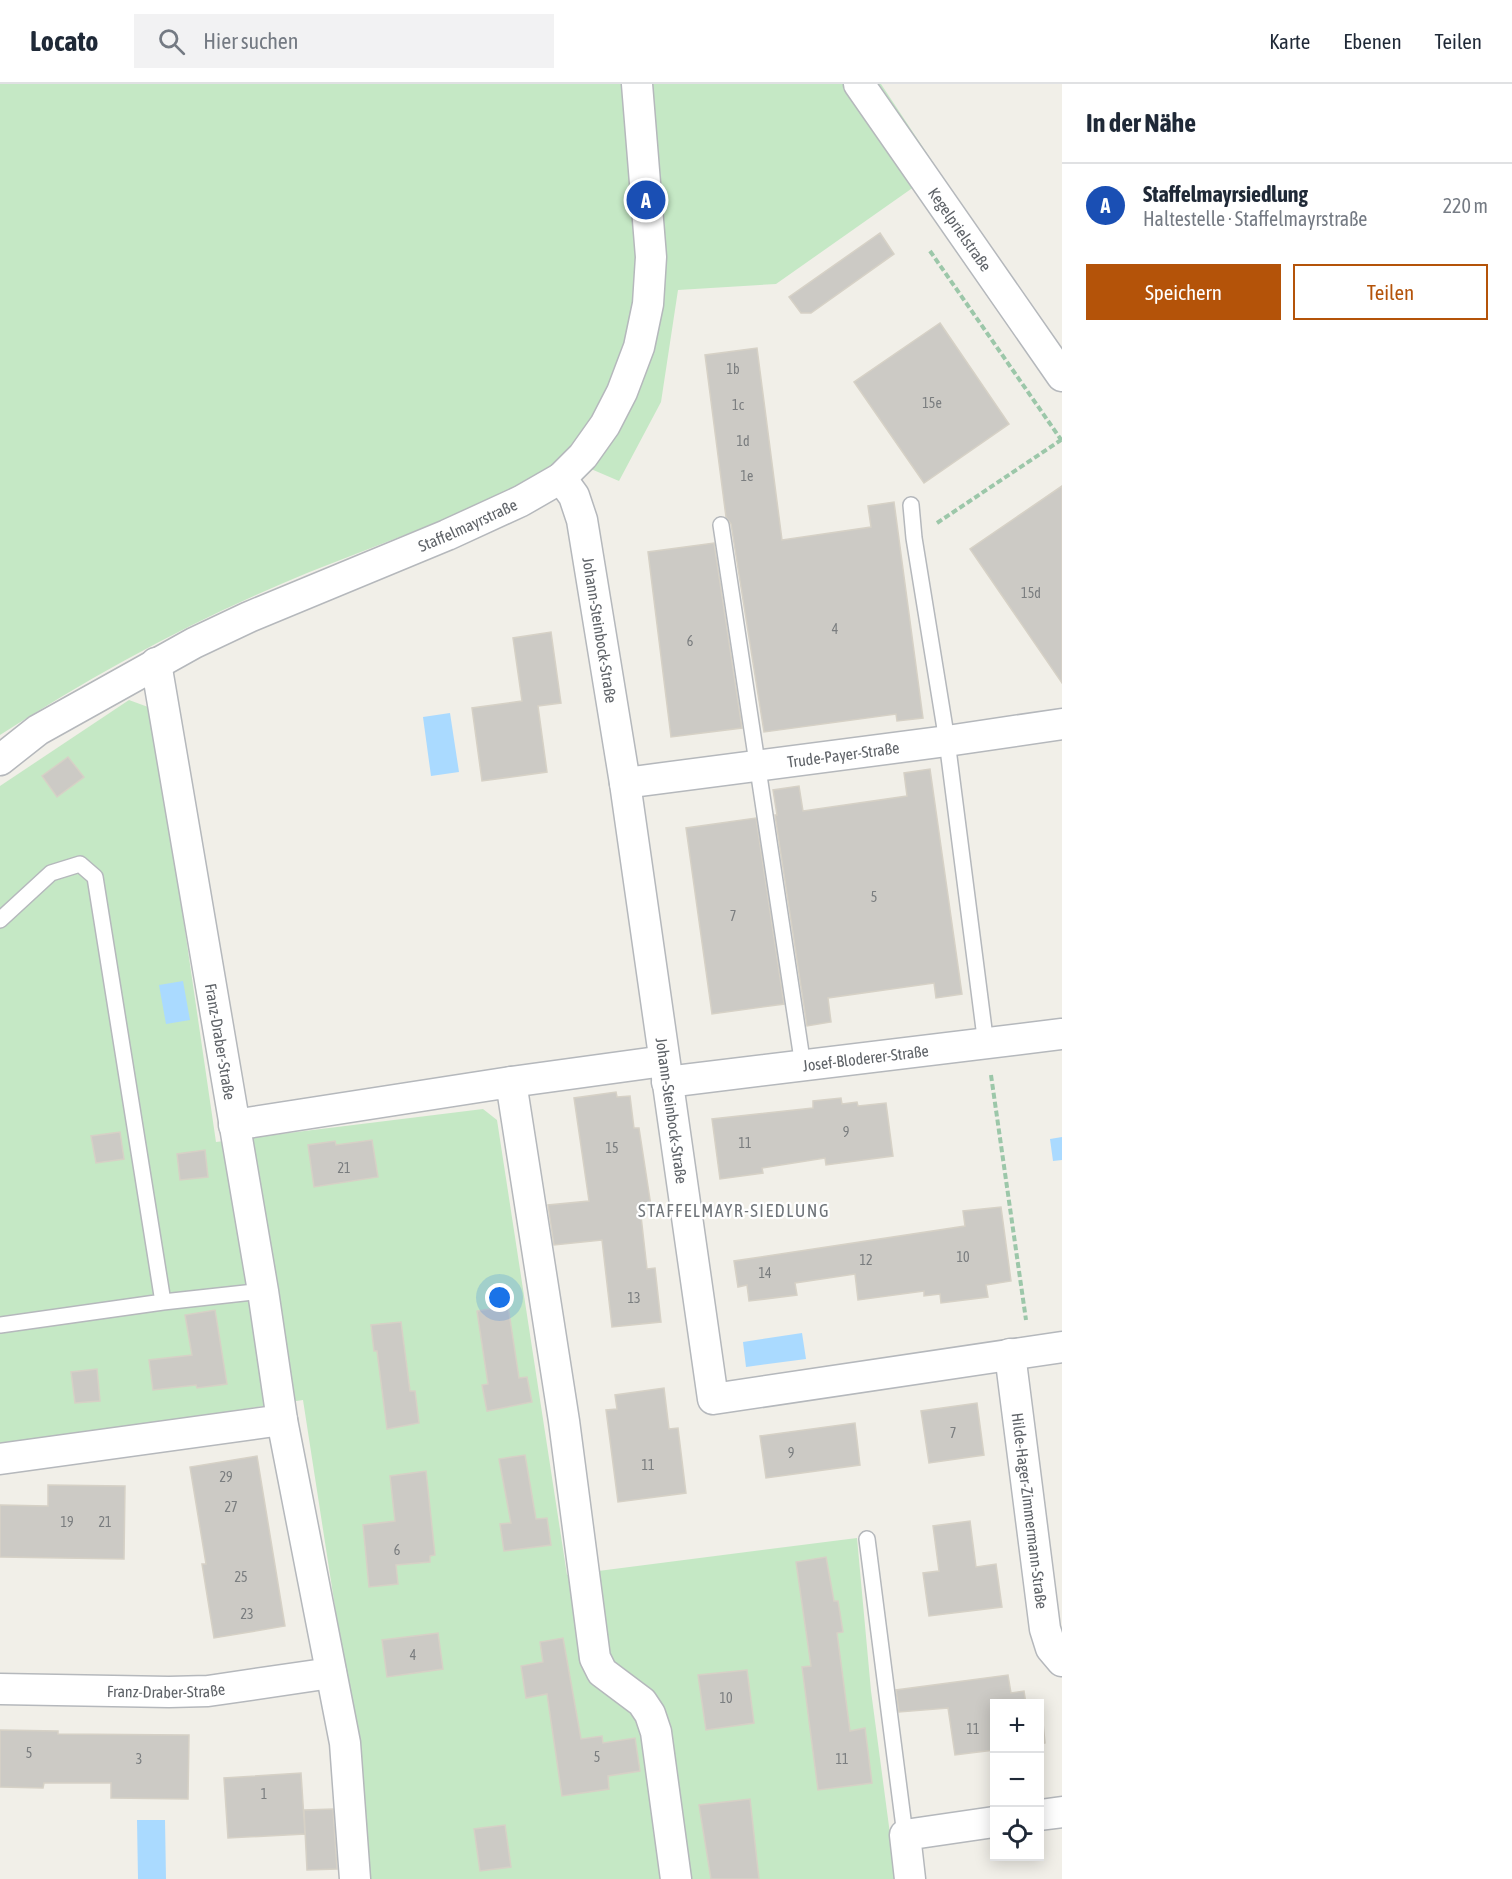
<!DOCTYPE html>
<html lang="de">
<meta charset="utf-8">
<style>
:root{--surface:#fff;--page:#f2f2f3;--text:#1f2937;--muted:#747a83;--line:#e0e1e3;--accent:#b45309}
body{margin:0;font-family:"Asap Condensed",sans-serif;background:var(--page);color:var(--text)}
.controls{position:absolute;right:18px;bottom:18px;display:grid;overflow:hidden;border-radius:0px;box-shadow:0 3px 15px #0003}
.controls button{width:54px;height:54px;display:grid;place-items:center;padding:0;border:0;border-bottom:2px solid var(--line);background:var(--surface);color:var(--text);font:30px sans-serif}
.you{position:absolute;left:500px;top:1214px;width:21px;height:21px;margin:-15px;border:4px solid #fff;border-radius:50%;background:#1a73e8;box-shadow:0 0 0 9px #1a73e833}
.badge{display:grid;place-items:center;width:39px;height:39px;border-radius:50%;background:var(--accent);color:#fff;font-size:20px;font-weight:700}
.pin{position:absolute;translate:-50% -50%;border:3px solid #fff;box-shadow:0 2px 6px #0006}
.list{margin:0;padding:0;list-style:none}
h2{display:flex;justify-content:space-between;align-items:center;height:78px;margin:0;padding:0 24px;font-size:26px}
h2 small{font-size:20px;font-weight:400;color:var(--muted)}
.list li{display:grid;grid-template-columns:39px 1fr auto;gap:18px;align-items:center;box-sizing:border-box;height:84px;padding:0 24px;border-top:2px solid var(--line)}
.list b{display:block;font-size:22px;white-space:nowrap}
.list p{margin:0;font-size:20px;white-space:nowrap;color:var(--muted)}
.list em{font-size:20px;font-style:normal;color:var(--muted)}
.actions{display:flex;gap:12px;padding:18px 24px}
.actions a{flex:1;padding:14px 0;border:2px solid var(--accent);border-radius:0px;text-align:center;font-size:21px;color:var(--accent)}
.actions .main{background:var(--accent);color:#fff}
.icon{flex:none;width:33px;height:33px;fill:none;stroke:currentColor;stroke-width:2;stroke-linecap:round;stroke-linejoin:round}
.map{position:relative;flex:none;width:1062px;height:1795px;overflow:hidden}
header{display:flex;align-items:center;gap:36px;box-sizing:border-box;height:84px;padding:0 30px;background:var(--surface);border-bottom:2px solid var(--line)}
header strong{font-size:28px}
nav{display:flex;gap:33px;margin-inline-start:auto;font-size:21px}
.search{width:420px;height:54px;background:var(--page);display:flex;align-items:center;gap:15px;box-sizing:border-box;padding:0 21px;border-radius:0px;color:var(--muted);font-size:22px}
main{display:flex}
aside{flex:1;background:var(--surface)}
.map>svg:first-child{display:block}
.green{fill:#c5e8c5}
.water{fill:#aadaff}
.building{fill:#cccac5;stroke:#d6d1c6;stroke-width:1.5}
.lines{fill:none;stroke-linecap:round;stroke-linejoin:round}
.lane-casing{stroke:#b5b8bc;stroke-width:18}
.street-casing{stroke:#b5b8bc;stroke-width:33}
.path{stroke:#9cc7a9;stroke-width:4;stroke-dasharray:6 3;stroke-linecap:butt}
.lane{stroke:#fff;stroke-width:15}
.street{stroke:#fff;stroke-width:30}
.labels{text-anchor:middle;stroke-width:4.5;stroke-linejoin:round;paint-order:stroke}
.number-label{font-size:14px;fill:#7a7d7f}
.street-label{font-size:16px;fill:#5f6368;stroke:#fff}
.neighbourhood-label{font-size:18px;letter-spacing:1.5px;fill:#70757a;stroke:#fff}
</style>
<header>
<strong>Locato</strong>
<div class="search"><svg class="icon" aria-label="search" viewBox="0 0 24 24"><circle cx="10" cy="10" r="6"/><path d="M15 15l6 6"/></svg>Hier suchen</div>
<nav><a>Karte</a><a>Ebenen</a><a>Teilen</a></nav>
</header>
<main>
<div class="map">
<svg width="1062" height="1795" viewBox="0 0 1062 1795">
<rect width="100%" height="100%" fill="#f1efe8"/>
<path class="green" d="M 0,0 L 881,0 L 938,86 L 776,200 L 678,206 L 661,318 L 619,397 L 563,373 C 548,383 532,394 516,402 C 433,445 341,472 256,511 C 166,551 82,598 0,651 Z
M 129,616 L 148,623 L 170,744 L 216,1058 L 483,1025 L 497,1036 L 567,1491 L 857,1454 L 871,1607 L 896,1795 L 362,1795 L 354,1681 L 335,1523 L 303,1316 L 0,1363 L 0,702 Z"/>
<path class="water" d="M 450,629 L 459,688 L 431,692 L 423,633 Z
M 183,897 L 190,936 L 166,940 L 159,901 Z
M 1062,1053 L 1062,1076 L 1053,1077 L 1050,1055 Z
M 802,1249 L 806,1275 L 746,1283 L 743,1258 Z
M 137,1736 L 165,1736 L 166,1795 L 138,1795 Z"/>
<path class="building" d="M 880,149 L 894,170 L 811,229 L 801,229 L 789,213 Z
M 940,239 L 1009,340 L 924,399 L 854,298 Z
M 757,264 L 782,456 L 871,443 L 868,422 L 894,418 L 923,634 L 897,637 L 896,630 L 764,648 L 731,440 L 726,433 L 705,271 Z
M 1062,402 L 1062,599 L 970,465 Z
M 714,459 L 742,644 L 671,653 L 648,468 Z
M 551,548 L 561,619 L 538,622 L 547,688 L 482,697 L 472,624 L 522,617 L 513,554 Z
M 68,673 L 84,693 L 57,713 L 42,692 Z
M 930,685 L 962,910 L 936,914 L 934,899 L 828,914 L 831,938 L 807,942 L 775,731 L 777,731 L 773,706 L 799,702 L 803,727 L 907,712 L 904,689 Z
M 756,734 L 784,920 L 712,930 L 686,744 Z
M 616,1008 L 617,1013 L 630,1012 L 634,1044 L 639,1044 L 651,1122 L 640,1123 L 647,1185 L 655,1184 L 661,1238 L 612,1243 L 602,1156 L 554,1161 L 548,1121 L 589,1117 L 574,1014 Z
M 841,1014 L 842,1020 L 857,1018 L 858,1022 L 886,1019 L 893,1072 L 826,1081 L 825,1074 L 762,1084 L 763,1089 L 720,1095 L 712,1035 L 813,1024 L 813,1017 Z
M 120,1048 L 124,1075 L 96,1079 L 91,1052 Z
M 372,1056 L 378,1093 L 314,1103 L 308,1061 L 335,1057 L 336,1061 Z
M 205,1066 L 208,1093 L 180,1096 L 177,1070 Z
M 1001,1123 L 1011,1197 L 986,1201 L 988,1213 L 941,1219 L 940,1210 L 924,1212 L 924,1207 L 858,1216 L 855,1190 L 795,1199 L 797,1211 L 749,1217 L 747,1201 L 738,1203 L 734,1177 L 965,1142 L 963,1127 Z
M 508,1222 L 519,1294 L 527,1293 L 532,1318 L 487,1327 L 482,1301 L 488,1300 L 477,1227 Z
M 215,1226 L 227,1300 L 197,1304 L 196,1301 L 153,1306 L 149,1276 L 192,1271 L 185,1231 Z
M 401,1238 L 410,1307 L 415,1307 L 419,1339 L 387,1345 L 377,1267 L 374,1267 L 371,1241 Z
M 97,1285 L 100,1317 L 75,1319 L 71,1288 Z
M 664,1304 L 669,1345 L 678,1344 L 686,1409 L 618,1418 L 606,1326 L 617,1325 L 615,1311 Z
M 977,1319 L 984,1371 L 929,1379 L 921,1327 Z
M 855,1339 L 860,1381 L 766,1394 L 760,1352 Z
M 525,1371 L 536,1435 L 547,1434 L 551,1461 L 504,1467 L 500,1440 L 511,1439 L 499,1375 Z
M 257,1372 L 285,1542 L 214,1554 L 202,1480 L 206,1480 L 190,1383 Z
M 426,1387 L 435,1471 L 430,1472 L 430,1478 L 396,1481 L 398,1500 L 369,1503 L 363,1441 L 395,1437 L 390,1392 Z
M 48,1401 L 125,1402 L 124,1475 L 0,1473 L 0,1421 L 48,1422 Z
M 970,1437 L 976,1483 L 996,1480 L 1002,1523 L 929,1532 L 923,1489 L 939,1487 L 933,1442 Z
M 826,1473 L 834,1517 L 838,1517 L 843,1548 L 837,1549 L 850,1647 L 865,1644 L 872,1699 L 818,1706 L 802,1583 L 811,1582 L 796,1478 Z
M 438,1549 L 443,1585 L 387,1593 L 382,1556 Z
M 563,1554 L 581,1655 L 602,1652 L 603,1659 L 635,1654 L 640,1687 L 608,1692 L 609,1705 L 562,1712 L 547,1610 L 526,1614 L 521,1582 L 543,1578 L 540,1558 Z
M 747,1586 L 754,1639 L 706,1646 L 698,1591 Z
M 1008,1591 L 1011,1609 L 1024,1607 L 1026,1620 L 994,1620 L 994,1666 L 955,1671 L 948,1624 L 899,1628 L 896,1606 Z
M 1041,1619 L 1045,1659 L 1040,1660 L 1040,1620 L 1037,1620 Z
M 0,1646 L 58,1647 L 58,1650 L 189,1651 L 188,1715 L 111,1714 L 111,1699 L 44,1699 L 43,1704 L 0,1703 Z
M 301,1689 L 305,1750 L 228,1754 L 224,1694 Z
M 750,1715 L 759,1795 L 711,1795 L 699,1721 Z
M 333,1725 L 337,1785 L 307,1786 L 304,1726 Z
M 505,1741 L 511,1783 L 480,1787 L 474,1745 Z"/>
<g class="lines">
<defs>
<path id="lane" d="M 911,421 L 914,454 L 947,657 L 986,961
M 721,441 L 803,982
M 0,836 L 51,789 L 80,780 L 95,793 L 163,1218
M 0,1241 L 163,1218 L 263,1207
M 867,1455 L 905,1751"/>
<g id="street">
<path id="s1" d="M 859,0 L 1062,292"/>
<path id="s2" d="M 561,394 L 574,412 L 582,436 L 625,699 L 713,1315 L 1062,1263"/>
<path id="s3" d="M 156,579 L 263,1207 L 282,1336 L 345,1659 L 355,1795"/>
<path id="s4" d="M 0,676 L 38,646 L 194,559 L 249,533 L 447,451 L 521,417 L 561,394 L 583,372 L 605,341 L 622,308 L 639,263 L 648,220 L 651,173 L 637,0"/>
<path id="s5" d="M 625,699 L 947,657 L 1062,640"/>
<path d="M 511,998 L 664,977"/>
<path id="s6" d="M 667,998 L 1062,950"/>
<path d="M 234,1041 L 511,998 L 564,1337 L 595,1574 L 602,1588 L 642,1618 L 650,1630 L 656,1648 L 676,1795"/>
<path id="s7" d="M 1010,1270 L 1045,1545 L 1051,1564 L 1062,1577"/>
<path d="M 0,1375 L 282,1336"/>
<path id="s8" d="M 0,1605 L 169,1608 L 208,1607 L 331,1589"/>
<path d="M 1040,1731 L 1062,1728"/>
<path d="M 910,1795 L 905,1751 L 994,1738"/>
</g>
</defs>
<use href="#lane" class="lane-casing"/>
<use href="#street" class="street-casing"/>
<path class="path" d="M 930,167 L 1062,357
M 937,439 L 1061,356
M 991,991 L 1026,1236"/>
<use href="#lane" class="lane"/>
<use href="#street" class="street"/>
</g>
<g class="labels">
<g class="number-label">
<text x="733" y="290">1b</text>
<text x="932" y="324">15e</text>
<text x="738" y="326">1c</text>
<text x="743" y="362">1d</text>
<text x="747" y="397">1e</text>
<text x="1031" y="514">15d</text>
<text x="835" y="550">4</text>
<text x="690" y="562">6</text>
<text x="874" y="818">5</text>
<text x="733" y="837">7</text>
<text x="846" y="1053">9</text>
<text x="745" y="1064">11</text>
<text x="612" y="1069">15</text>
<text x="344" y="1089">21</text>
<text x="963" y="1178">10</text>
<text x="866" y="1181">12</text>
<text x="765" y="1194">14</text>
<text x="634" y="1219">13</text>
<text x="953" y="1354">7</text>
<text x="791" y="1374">9</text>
<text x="648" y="1386">11</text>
<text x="226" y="1398">29</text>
<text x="231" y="1428">27</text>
<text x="67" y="1443">19</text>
<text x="105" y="1443">21</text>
<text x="397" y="1471">6</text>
<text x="241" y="1498">25</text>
<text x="247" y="1535">23</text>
<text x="413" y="1576">4</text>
<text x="726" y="1619">10</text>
<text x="973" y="1650">11</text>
<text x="29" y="1674">5</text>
<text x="597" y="1678">5</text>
<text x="139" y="1680">3</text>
<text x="842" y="1680">11</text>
<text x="264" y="1715">1</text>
</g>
<g class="street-label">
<text dy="6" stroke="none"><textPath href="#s1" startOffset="177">Kegelprielstraße</textPath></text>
<text dy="6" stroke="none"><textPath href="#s4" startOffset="525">Staffelmayrstraße</textPath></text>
<text dy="6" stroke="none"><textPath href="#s2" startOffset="159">Johann-Steinbock-Straße</textPath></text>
<text dy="6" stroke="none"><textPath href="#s5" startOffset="220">Trude-Payer-Straße</textPath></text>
<text dy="6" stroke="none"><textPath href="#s3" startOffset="384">Franz-Draber-Straße</textPath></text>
<text dy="6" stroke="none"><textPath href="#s6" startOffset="200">Josef-Bloderer-Straße</textPath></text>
<text dy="6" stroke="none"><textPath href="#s2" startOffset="645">Johann-Steinbock-Straße</textPath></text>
<text dy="6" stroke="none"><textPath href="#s7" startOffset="158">Hilde-Hager-Zimmermann-Straße</textPath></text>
<text dy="6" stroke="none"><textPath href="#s8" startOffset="166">Franz-Draber-Straße</textPath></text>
</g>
<g class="neighbourhood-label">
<text x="734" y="1133">STAFFELMAYR-SIEDLUNG</text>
</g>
</g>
</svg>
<div class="controls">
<button>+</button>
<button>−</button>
<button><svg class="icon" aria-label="locate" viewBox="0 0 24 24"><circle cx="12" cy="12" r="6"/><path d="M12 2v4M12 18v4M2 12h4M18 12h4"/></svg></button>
</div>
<div class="you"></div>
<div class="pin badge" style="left:646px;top:116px;background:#1a4fb4">A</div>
</div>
<aside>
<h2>In der Nähe<small></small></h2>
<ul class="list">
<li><span class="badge" style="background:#1a4fb4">A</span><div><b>Staffelmayrsiedlung</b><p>Haltestelle · Staffelmayrstraße</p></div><em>220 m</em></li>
</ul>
<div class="actions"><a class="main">Speichern</a><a>Teilen</a></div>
</aside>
</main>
